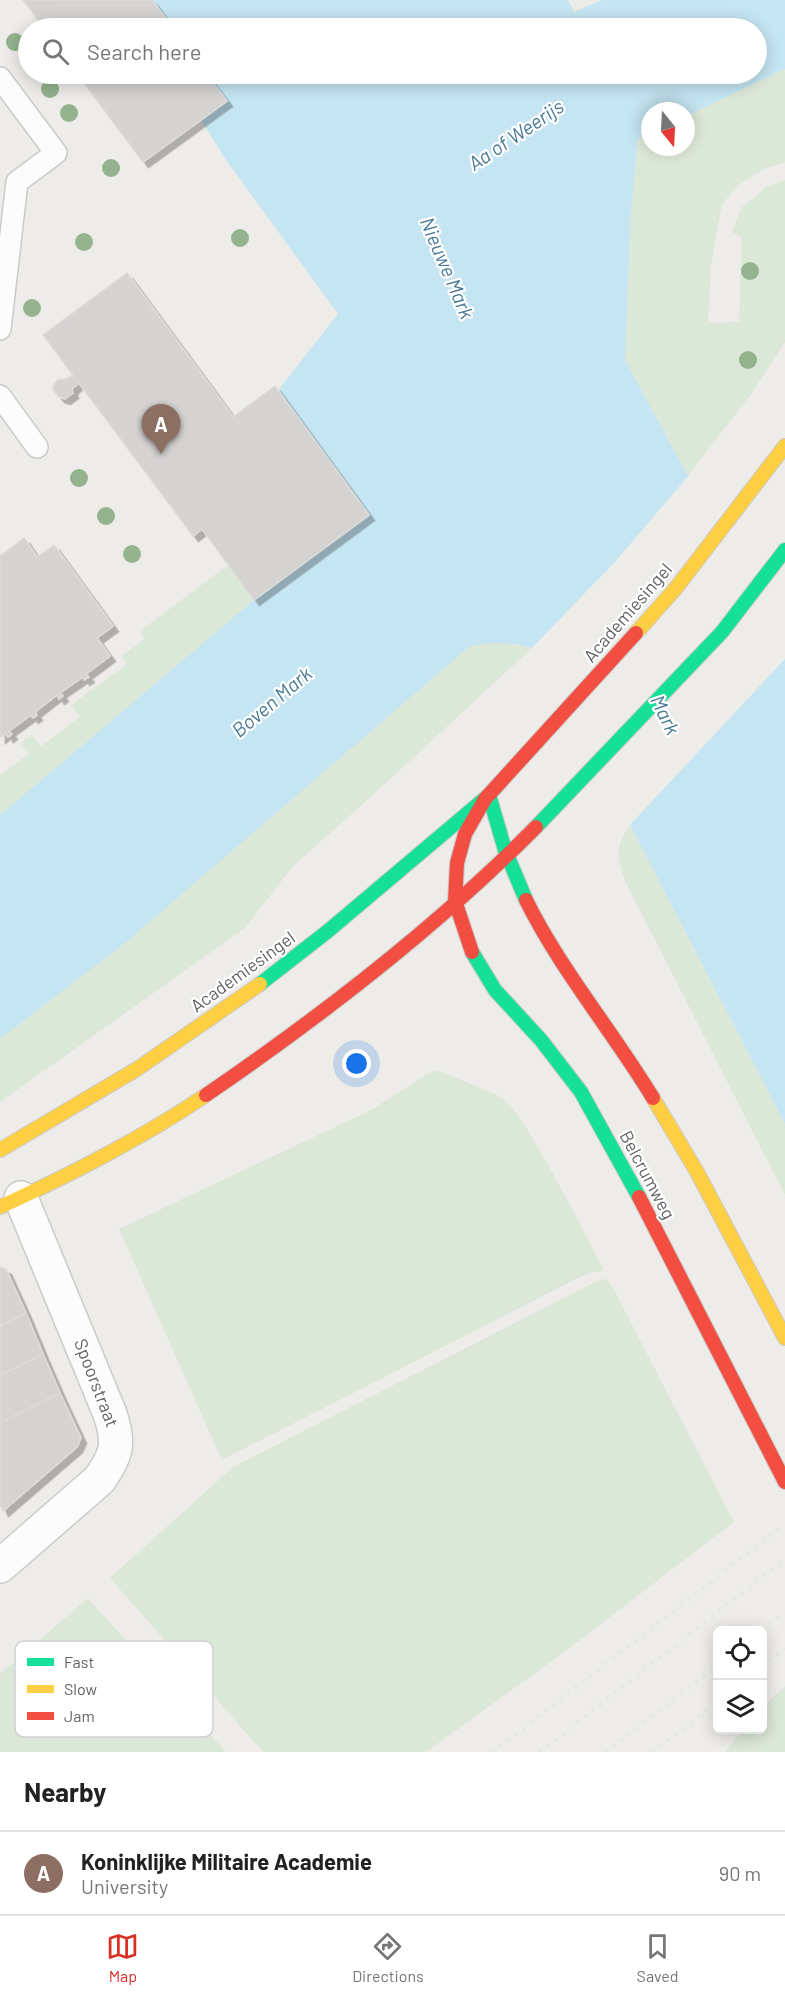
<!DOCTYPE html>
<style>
:root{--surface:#fff;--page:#f2f2f2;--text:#222;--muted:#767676;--line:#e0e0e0;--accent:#d93025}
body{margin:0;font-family:Barlow,sans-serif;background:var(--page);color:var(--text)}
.controls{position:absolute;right:18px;bottom:18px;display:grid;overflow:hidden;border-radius:9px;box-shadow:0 3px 15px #0003}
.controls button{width:54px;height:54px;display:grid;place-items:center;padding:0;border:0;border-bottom:2px solid var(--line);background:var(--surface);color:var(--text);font:30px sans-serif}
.compass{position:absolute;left:641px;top:102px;width:54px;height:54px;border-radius:50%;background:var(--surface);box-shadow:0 3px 15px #0003;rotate:162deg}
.you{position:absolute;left:357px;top:1064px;width:21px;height:21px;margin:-15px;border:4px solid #fff;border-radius:50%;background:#1a73e8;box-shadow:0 0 0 9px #1a73e833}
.badge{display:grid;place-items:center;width:39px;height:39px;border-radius:50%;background:var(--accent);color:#fff;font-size:20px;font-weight:700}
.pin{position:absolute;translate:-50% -50px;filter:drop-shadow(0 2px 3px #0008)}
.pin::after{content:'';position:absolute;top:32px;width:21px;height:18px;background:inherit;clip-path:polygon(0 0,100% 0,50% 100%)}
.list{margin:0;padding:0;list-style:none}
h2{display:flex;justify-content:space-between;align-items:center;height:78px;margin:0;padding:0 24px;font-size:26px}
h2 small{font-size:20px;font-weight:400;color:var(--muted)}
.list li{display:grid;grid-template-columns:39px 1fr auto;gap:18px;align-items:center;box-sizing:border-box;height:84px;padding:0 24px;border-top:2px solid var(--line)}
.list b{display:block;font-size:22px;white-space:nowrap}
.list p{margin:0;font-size:20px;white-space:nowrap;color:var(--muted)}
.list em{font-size:20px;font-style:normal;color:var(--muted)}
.icon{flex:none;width:33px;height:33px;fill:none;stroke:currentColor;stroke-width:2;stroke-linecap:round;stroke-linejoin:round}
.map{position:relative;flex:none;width:785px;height:1752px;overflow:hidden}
.search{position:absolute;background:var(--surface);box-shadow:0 3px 15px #0003;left:18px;right:18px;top:18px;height:66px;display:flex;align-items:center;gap:15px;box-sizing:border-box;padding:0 21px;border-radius:33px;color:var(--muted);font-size:22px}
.sheet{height:162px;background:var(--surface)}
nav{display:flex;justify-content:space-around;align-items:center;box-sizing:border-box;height:84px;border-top:2px solid var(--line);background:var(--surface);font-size:16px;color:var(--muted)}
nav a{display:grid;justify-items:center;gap:3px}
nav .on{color:var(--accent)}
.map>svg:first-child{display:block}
.green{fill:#dbe7d7}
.water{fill:#c4e5f1}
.pier{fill:#eeece9}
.building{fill:#d5d3d2;stroke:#dddbd8;stroke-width:1.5;filter:url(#shadow)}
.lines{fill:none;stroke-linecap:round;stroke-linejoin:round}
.lane-casing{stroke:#cbcac9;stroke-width:24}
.street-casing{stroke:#cbcac9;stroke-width:36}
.fast-casing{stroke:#cacac9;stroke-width:16}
.slow-casing{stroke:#cacac9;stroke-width:16}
.jam-casing{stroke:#cacac9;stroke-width:16}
.lane{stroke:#fcfcfc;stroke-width:21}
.street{stroke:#fcfcfc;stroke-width:33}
.fast{stroke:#16e098;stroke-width:14}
.slow{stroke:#ffcf43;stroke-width:14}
.jam{stroke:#f24e42;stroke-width:14}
.rail{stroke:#e3e3e2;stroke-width:4.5;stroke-dasharray:1.5 8;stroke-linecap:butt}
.tree{fill:#93b28d}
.labels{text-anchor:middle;stroke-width:4.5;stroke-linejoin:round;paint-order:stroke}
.street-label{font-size:18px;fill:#5f6366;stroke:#fff}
.water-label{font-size:20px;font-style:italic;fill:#497a95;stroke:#fff}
.key{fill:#fff;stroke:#cfd0d1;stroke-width:1.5}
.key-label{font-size:16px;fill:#5f6366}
</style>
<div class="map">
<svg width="785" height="1752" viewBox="0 0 785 1752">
<defs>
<filter id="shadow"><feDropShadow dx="5.5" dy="5.5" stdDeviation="0" flood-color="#0004"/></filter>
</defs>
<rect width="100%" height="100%" fill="#eeece9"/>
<path class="green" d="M 785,69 L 785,162 L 764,169 L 740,184 L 722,204 L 711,265 L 708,323 L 739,322 L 742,238 L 732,232 L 741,208 L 766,187 L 785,180 L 785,342 L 751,394 L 688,476 L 625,360 L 631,211 L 638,138 L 650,133 L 650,147 L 686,147 L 686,116 Z
M 228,565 L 254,600 L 0,815 L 0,775 L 29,754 L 21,743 L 32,734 L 41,746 L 80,717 L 71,705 L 127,664 L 122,656 L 144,639 L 140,631 Z
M 500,642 L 532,648 L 373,795 L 293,866 L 245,928 L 0,1102 L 0,1039 L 125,942 L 469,647 L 484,643 Z
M 630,825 L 785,1124 L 785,1195 L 626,883 C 617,858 614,847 630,825 Z
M 432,1071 L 443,1072 L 499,1096 C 517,1109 527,1129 538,1148 C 562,1188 583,1229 604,1271 L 592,1272 L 580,1277 L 222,1460 L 119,1229 L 371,1110 Z
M 606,1279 L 612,1286 L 734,1522 L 563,1653 L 426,1752 L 263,1752 L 110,1578 L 233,1467 L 599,1280 Z
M 88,1598 L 226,1752 L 0,1752 L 0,1674 Z
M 785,1686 L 785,1752 L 725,1752 L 743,1730 L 762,1730 L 763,1706 Z"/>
<path class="water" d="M 152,0 L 568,0 L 574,12 L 602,0 L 785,0 L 785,69 L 686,116 L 686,111 L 650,111 L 650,133 L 638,138 L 631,211 L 625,360 L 785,654 L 785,1124 L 630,825 L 532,648 C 510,643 491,640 469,647 L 125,943 L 0,1039 L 0,815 L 254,600 L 369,515 L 276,393 L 338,314 L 226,160 L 201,120 L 227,101 L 206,74 L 756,74 L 756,28 L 173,28 Z"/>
<path class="pier" d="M 690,474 L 785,648 L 785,659 L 628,827 L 529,651 L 614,563 Z"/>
<path class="building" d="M 23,0 L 152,0 L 173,28 L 44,28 Z
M 77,74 L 206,74 L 227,101 L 143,162 Z
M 127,273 L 233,417 L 275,386 L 369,515 L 254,600 L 202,529 L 193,536 L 79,383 L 73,388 L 72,391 L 73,393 L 65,399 L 59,397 L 53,389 L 54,384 L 58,380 L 66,379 L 73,375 L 43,335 Z
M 24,538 L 37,557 L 54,545 L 113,626 L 97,638 L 110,656 L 86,674 L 89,677 L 84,680 L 83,677 L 60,693 L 63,696 L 59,699 L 57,695 L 35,712 L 37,715 L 33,718 L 31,715 L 9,731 L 12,734 L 8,737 L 6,733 L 0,738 L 0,556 Z
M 0,1267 L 6,1269 L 26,1313 L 0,1326 Z
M 26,1313 L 43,1354 L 0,1375 L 0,1326 Z
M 43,1354 L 60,1393 L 0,1423 L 0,1375 Z
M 60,1393 L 81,1438 L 77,1447 L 3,1511 L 0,1504 L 0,1423 Z"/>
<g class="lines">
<defs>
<path id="lane" d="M 0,78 L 56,153 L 17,182 L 0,329
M 0,396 L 37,447"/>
<path id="street" d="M 0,1566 L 99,1480 C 117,1455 120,1443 110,1414 L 21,1198"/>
<path id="fast" d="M 536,827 L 722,632 L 785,550
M 472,952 L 495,990 L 541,1040 L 581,1092 L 639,1197
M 260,984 L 328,931 L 489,795 L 505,850 L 526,900"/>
<path id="slow" d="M 636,633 L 676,588 L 785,446
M 653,1098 L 697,1172 L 785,1338
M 0,1150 L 137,1069 L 260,984
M 0,1207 C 71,1174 141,1139 206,1095"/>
<path id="jam" d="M 526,900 C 560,969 613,1032 653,1098
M 472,952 L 455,901 L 457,863 L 465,834 L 485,799 L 636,633
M 206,1095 C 323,1015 436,928 536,827
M 639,1197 L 785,1482"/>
</defs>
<use href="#lane" class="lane-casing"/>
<use href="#street" class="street-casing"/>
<use href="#fast" class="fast-casing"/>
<use href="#slow" class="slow-casing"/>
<use href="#jam" class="jam-casing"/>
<use href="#lane" class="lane"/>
<use href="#street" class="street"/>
<use href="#fast" class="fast"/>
<use href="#slow" class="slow"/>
<use href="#jam" class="jam"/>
<path class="rail" d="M 762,1630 L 785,1613
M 762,1667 L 785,1649
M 493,1752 L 785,1524
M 540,1752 L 785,1559
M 606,1752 L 718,1665
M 653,1752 L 718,1702"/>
</g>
<g class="tree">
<circle cx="15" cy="42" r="9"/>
<circle cx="50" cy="89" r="9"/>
<circle cx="69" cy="113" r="9"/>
<circle cx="111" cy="168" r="9"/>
<circle cx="240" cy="238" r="9"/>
<circle cx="84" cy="242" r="9"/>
<circle cx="750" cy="271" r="9"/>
<circle cx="32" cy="308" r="9"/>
<circle cx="748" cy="360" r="9"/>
<circle cx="79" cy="478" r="9"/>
<circle cx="106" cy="516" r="9"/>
<circle cx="132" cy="554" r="9"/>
</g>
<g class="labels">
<g class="street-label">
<text transform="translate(628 613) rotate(-49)" y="6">Academiesingel</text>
<text transform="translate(243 972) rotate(-36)" y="6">Academiesingel</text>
<text transform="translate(647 1175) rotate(62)" y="6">Belcrumweg</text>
<text transform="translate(96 1383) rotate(69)" y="6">Spoorstraat</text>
</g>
<g class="water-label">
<text transform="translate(516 135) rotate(-34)" y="7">Aa of Weerijs</text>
<text transform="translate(447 268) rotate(67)" y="7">Nieuwe Mark</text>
<text transform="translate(272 702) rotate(-40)" y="7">Boven Mark</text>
<text transform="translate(665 715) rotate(64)" y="7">Mark</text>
</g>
</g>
<rect x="15" y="1641" width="198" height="96" rx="9" class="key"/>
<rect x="27" y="1658" width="27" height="8" fill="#16e098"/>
<rect x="27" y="1685" width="27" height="8" fill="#ffcf43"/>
<rect x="27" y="1712" width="27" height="8" fill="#f24e42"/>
<g class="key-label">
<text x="64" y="1668">Fast</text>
<text x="64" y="1695">Slow</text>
<text x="64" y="1722">Jam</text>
</g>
</svg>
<div class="controls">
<button><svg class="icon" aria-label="locate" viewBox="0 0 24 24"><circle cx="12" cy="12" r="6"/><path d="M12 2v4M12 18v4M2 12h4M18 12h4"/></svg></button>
<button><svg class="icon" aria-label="layers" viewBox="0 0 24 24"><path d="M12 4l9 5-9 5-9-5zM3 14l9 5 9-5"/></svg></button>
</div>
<svg class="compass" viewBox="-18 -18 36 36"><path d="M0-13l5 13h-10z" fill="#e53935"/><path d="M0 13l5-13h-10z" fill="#767676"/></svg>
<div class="you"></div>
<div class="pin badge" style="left:161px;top:454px;background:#8d6e63">A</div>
<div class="search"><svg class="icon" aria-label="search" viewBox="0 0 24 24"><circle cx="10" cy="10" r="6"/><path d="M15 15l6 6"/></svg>Search here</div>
</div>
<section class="sheet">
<h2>Nearby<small></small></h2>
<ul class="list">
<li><span class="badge" style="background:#8d6e63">A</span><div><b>Koninklijke Militaire Academie</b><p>University</p></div><em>90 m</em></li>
</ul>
</section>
<nav>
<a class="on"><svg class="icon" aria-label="map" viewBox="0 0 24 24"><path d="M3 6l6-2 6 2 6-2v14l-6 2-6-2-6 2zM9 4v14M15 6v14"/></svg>Map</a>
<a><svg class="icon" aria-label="directions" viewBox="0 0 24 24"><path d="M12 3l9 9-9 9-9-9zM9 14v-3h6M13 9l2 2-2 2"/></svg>Directions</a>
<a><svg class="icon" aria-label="saved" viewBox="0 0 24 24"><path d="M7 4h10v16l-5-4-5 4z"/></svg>Saved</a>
</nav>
